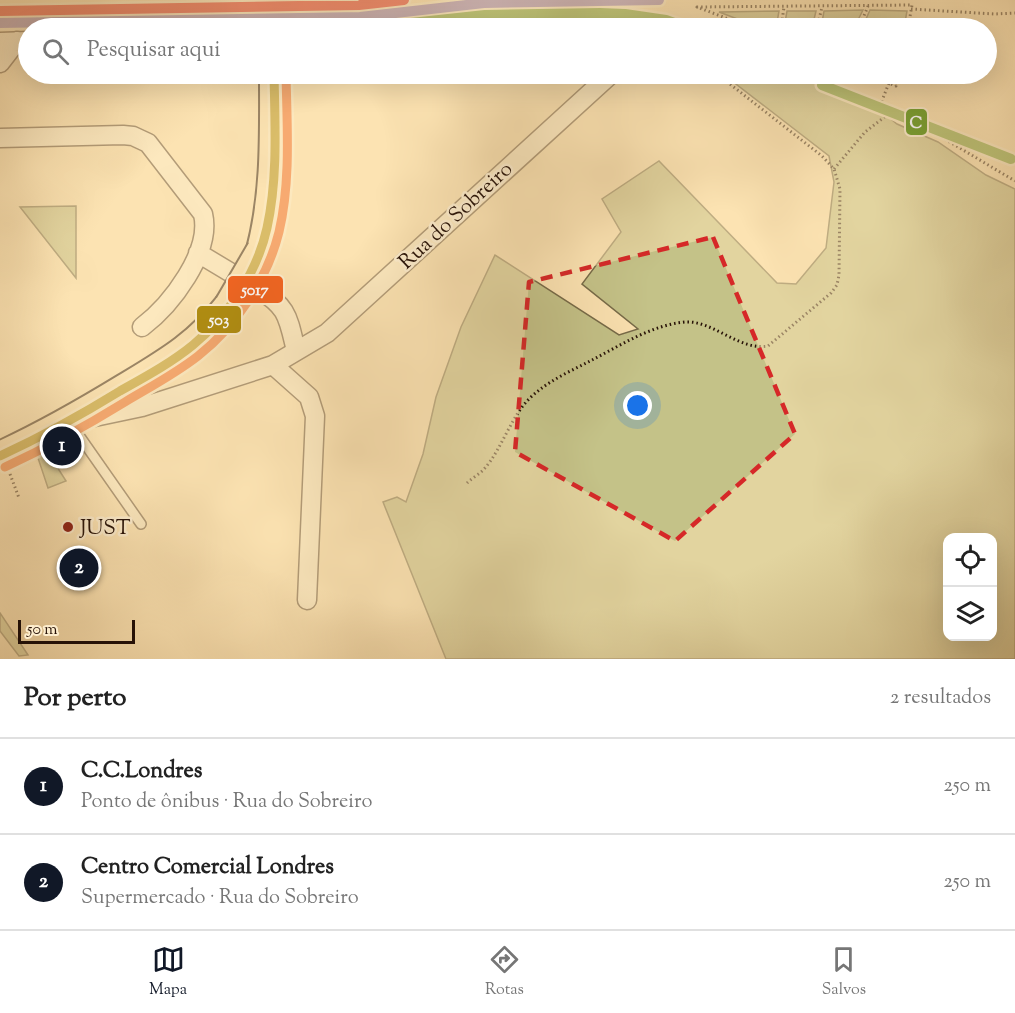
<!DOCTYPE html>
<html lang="pt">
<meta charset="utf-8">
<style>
:root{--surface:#fff;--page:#f2f2f2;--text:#222;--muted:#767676;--line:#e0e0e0;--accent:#111827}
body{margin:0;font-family:"Sorts Mill Goudy",serif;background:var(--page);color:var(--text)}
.controls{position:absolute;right:18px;bottom:18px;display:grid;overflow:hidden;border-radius:12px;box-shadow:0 6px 24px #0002}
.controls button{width:54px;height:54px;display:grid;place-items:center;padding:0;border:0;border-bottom:2px solid var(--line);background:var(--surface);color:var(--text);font:30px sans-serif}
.scale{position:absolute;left:18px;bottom:15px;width:117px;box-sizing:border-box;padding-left:6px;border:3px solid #271207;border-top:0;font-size:16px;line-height:21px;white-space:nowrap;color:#271207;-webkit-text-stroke:4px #fdedcd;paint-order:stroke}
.you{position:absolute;left:638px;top:406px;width:21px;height:21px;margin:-15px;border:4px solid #fff;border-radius:50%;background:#1a73e8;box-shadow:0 0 0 9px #1a73e833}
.badge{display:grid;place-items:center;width:39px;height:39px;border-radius:50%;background:var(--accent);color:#fff;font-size:20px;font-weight:700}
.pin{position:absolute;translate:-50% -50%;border:3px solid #fff;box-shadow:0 2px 6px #0006}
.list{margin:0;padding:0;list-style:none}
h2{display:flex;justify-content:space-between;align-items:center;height:78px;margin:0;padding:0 24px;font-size:26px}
h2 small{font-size:20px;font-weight:400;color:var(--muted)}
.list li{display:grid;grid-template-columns:39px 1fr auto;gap:18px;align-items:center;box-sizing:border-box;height:96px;padding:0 24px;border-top:2px solid var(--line)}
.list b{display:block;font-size:22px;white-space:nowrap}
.list p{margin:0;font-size:20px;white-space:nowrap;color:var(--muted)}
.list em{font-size:20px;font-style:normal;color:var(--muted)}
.icon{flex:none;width:33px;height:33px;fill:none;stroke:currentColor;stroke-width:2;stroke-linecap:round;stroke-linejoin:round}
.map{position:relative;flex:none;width:1015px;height:659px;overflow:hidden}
.search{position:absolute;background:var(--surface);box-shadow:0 6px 24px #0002;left:18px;right:18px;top:18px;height:66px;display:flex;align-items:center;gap:15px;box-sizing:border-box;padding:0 21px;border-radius:33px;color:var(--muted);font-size:22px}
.sheet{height:270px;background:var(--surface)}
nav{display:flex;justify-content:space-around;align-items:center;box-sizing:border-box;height:84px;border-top:2px solid var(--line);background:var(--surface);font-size:16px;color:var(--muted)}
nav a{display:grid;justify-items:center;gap:3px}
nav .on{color:var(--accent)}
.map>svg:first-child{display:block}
.green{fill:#c4c288;stroke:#766a48;stroke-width:1.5;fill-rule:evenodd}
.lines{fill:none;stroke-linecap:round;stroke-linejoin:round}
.service-casing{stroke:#5c4632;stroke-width:12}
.minor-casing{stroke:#5c4632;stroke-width:21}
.primary-casing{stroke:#271207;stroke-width:32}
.path{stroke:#271207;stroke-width:3;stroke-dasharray:1.5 3;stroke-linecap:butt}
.service{stroke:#fdedcd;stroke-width:9}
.minor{stroke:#fdedcd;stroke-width:18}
.primary{stroke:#fce3b2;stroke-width:28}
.primary-bridge-casing{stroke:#271207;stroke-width:32;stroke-linecap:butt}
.primary-bridge{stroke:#fce3b2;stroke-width:28}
.bus-1-casing{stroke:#fdedcd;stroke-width:14}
.bus-2-casing{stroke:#fdedcd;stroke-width:14}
.bus-1{stroke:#b18e11;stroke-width:9}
.bus-2{stroke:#f26522;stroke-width:9}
.rail-1-casing{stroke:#fdedcd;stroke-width:15}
.rail-2-casing{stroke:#fdedcd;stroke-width:15}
.rail-3-casing{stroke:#fdedcd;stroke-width:15}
.rail-4-casing{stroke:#fdedcd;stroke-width:15}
.rail-1{stroke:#937bb8;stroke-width:10}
.rail-2{stroke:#77a233;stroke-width:10}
.rail-3{stroke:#e62621;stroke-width:10}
.rail-4{stroke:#e62621;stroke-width:10}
.marked{fill:none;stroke:#d62828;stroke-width:4.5;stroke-dasharray:12 8;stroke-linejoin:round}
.poi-dot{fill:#8f2418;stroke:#fdedcd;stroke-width:2}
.labels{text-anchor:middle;stroke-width:5;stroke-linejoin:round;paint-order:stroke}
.street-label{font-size:21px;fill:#271207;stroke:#fdedcd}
.poi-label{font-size:21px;fill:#271207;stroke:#fdedcd;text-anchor:start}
.line-badge{stroke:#fdedcd;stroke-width:2}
.badge-label{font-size:16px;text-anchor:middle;font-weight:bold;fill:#fff}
</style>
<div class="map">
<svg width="1015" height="659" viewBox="0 0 1015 659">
<rect width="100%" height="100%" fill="#fce3b2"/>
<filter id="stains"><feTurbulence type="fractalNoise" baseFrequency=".00333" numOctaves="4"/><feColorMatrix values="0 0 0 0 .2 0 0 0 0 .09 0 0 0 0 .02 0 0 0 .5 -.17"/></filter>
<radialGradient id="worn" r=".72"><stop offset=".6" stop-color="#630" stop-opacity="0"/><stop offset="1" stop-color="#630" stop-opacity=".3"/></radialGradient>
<path class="green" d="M 863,10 L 854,28 L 821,28 L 824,11 Z
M 870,10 L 907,11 L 904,28 L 862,28 Z
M 779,11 L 776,28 L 761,28 L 719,12 Z
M 787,11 L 816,11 L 812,28 L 784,28 Z
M 723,74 L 793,74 L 875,106 L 897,124 L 938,142 L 986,175 L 1015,189 L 1015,659 L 446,659 L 383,502 L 397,497 L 406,502 L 423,454 L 436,397 L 461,327 L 495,255 L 619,335 L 638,329 L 582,284 L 621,232 L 602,199 L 659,161 L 777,283 L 796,284 L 826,248 L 834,182 L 829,156 ZM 948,538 L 992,538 L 992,636 L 948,636 Z
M 76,206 L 76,278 L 20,207 Z
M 47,451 L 66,481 L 48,488 L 37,455 Z
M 0,613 L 28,655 L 19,656 L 0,631 Z"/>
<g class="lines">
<defs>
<path id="service" d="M 71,424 L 141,524"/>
<path id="minor" d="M 0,42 L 28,41
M 0,63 L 17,41
M 0,138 L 123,135 L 133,136 L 148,143 L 203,214 C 212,252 171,305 142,327
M 198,253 L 233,274
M 256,288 C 288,306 288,317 296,351
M 273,365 L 309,397 L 315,416 L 307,600
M 85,419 L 142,407 L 273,365 L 327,333 L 611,74"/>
<path id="primary" d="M 273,0 L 273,28
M 261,250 C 276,192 274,133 274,74
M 0,456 C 44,436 84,413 125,388 C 168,362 198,345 229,305"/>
</defs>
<use href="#service" class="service-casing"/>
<use href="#minor" class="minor-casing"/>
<use href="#primary" class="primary-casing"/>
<path class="path" d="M 911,9 L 994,14 L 1015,13
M 689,26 L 695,28
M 752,28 L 697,7 L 912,5 L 908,28
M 781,28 L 784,7
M 817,28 L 822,7
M 859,28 L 868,6
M 807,74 L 881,103 L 889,83
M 866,74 L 896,86 L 899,74
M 834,169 L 865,132 L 887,115 L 905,118 L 923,126 L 1015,181
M 10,474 L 19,498
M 467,483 C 472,478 480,474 485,468 C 501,450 511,417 529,399 C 547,381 571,371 592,360 C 621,345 652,325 685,322 C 713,320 739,351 768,346 L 831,293 L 837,285 L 839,275 L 840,189 L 834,169 L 822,156 L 717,74"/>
<use href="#service" class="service"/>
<use href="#minor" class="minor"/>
<use href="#primary" class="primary"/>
<defs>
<path id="primary-bridge" d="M 229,305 L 261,250"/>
</defs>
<use href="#primary-bridge" class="primary-bridge-casing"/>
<use href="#primary-bridge" class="primary-bridge"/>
<defs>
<path id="bus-1" d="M 0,456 C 41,437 81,415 120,391 C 145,377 171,363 193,345 C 228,316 257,273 267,228 C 278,178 275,125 274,74"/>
<path id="bus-2" d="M 5,467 C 46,448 86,426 125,402 C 150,387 175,374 198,356 C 236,326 267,280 279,232 C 291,181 287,126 286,74"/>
</defs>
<use href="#bus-1" class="bus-1-casing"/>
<use href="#bus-2" class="bus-2-casing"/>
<use href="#bus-1" class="bus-1"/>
<use href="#bus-2" class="bus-2"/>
<defs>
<path id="rail-1" d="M 0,23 L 360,17 L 484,3 L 659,0"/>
<path id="rail-2" d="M 365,28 L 485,15 L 600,13 L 625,14 L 666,20 L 688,28
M 822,85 L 1011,159"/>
<path id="rail-3" d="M 0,11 L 359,5 L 404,0"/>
<path id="rail-4" d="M 472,28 L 659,24"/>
</defs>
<use href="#rail-1" class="rail-1-casing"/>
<use href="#rail-2" class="rail-2-casing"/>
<use href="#rail-3" class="rail-3-casing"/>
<use href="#rail-4" class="rail-4-casing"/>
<use href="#rail-1" class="rail-1"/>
<use href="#rail-2" class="rail-2"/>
<use href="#rail-3" class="rail-3"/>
<use href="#rail-4" class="rail-4"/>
</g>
<path d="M0 0H1015V659H0ZM 713,237 L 795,434 L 675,541 L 515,452 L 529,282 Z" fill="#fce3b2" fill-opacity=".55" fill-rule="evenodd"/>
<path class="marked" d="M 713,237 L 795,434 L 675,541 L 515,452 L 529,282 Z"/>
<circle class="poi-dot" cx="68" cy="527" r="6"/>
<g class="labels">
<g class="street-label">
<text transform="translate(455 215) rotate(-43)" y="7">Rua do Sobreiro</text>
</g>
<g class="poi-label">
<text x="80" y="534">JUST</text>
</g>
</g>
<g class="line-badge">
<rect x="905" y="108" width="23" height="28" rx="6" fill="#77a233"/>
<rect x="227" y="275" width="57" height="29" rx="6" fill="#f26522"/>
<rect x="196" y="305" width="46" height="29" rx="6" fill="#b18e11"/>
</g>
<g class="badge-label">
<text x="916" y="128">C</text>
<text x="255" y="295">5017</text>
<text x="219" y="325">503</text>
</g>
<rect width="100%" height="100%" filter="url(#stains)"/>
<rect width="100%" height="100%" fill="url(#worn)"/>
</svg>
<div class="controls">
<button><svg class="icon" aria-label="locate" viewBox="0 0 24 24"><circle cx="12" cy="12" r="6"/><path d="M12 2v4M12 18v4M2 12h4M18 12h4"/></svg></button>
<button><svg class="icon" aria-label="layers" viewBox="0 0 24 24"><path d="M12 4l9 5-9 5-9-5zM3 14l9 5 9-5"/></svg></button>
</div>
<div class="scale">50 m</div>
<div class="you"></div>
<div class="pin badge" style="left:62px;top:446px">1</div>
<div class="pin badge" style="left:79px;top:568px">2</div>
<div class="search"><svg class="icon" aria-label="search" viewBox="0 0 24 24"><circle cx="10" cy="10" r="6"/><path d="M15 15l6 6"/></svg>Pesquisar aqui</div>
</div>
<section class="sheet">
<h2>Por perto<small>2 resultados</small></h2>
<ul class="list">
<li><span class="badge">1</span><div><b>C.C.Londres</b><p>Ponto de ônibus · Rua do Sobreiro</p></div><em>250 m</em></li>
<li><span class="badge">2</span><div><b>Centro Comercial Londres</b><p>Supermercado · Rua do Sobreiro</p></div><em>250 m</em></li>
</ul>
</section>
<nav>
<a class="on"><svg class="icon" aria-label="map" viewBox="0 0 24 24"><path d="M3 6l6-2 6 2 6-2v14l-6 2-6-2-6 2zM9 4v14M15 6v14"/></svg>Mapa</a>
<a><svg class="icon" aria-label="directions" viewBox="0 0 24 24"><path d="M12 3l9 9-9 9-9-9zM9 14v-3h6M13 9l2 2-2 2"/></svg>Rotas</a>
<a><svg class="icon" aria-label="saved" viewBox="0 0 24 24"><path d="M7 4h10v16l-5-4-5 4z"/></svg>Salvos</a>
</nav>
